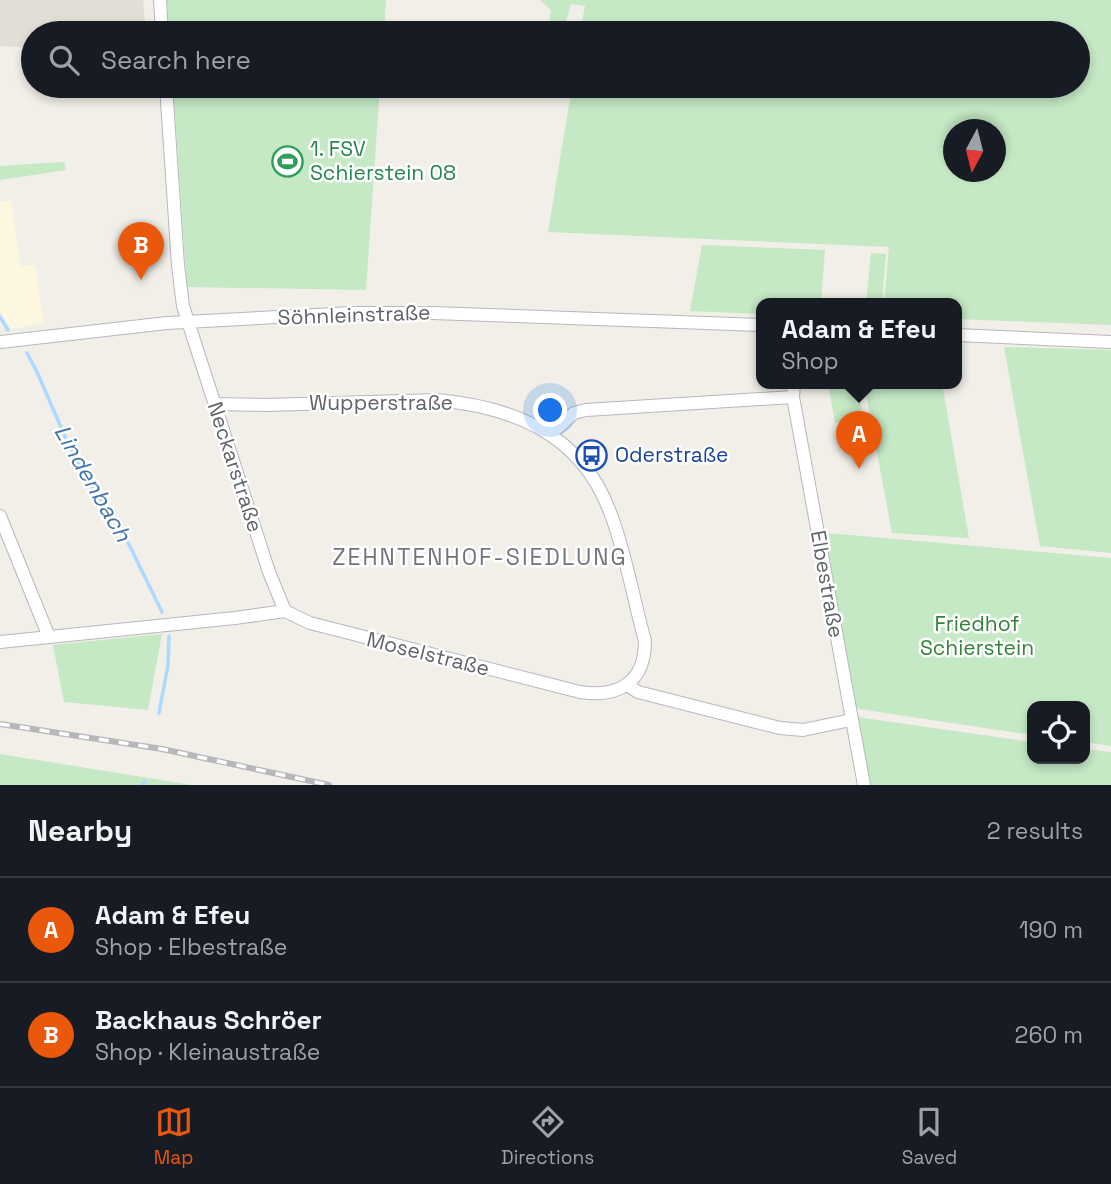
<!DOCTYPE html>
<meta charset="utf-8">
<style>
:root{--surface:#171b24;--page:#242831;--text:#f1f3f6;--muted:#9ea1a6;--line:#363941;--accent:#ea580c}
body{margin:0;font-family:"Space Grotesk",sans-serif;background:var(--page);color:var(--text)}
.controls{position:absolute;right:21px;bottom:21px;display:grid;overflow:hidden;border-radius:14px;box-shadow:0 4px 10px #0003}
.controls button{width:63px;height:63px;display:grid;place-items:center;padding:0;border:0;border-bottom:2px solid var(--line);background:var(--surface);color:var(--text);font:35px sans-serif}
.compass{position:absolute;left:943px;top:119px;width:63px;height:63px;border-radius:50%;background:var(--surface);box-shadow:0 4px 10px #0003;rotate:187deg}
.you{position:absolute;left:551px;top:411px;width:24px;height:24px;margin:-18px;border:5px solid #fff;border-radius:50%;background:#1a73e8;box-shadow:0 0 0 10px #1a73e833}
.badge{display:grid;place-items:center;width:46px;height:46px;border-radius:50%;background:var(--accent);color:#fff;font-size:23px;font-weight:700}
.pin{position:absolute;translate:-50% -58px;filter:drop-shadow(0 2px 4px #0008)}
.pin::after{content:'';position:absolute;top:37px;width:24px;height:21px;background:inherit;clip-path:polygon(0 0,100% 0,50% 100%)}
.popup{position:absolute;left:756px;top:298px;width:206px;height:91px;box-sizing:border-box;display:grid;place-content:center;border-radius:14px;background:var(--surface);filter:drop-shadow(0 2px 5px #0005);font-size:23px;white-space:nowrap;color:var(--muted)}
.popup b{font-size:26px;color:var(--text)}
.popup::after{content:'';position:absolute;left:50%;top:100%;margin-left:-14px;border:14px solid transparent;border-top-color:var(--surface)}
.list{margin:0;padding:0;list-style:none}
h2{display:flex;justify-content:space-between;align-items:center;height:91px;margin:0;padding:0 28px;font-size:30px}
h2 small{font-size:23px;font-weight:400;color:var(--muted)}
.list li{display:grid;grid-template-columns:46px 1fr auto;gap:21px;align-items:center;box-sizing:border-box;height:105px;padding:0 28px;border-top:2px solid var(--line)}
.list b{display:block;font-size:26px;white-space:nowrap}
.list p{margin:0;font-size:23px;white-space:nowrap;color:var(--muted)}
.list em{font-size:23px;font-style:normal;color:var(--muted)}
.icon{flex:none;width:38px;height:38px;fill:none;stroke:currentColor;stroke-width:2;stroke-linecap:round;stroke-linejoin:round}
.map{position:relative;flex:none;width:1111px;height:785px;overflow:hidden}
.search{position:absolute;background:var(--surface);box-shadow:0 4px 10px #0003;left:21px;right:21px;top:21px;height:77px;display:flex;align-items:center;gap:18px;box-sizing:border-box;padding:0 24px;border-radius:38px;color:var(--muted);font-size:26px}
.sheet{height:301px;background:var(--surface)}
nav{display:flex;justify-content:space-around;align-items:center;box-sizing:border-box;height:98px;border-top:2px solid var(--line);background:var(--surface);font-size:19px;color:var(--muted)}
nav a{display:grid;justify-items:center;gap:4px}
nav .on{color:var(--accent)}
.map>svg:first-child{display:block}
.commercial{fill:#fef7e0}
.education{fill:#e1ded6}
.green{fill:#c5e8c5;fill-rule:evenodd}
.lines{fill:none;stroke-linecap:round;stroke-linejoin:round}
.stream{stroke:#aadaff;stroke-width:3.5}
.minor-casing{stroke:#b5b8bc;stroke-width:14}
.minor{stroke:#fff;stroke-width:12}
.rail-casing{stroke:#b6b7b8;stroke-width:6}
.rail{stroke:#fff;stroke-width:3.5;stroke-dasharray:10;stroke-linecap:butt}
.labels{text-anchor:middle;stroke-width:5;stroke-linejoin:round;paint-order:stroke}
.leisure-label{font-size:21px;fill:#27864d;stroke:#fff;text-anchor:start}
.street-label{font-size:21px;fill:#5f6368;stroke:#fff}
.transit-label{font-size:21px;fill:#164399;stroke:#fff;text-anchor:start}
.park-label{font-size:21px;fill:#348238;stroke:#fff}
.water-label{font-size:23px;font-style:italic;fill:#4174aa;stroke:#fff}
.neighbourhood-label{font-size:23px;letter-spacing:2px;fill:#70757a;stroke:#fff}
</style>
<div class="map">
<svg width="1111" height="785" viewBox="0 0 1111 785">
<rect width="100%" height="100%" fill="#f1efe8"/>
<path class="commercial" d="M 11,200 L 21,266 L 35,265 L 44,323 L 11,329 L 0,310 L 0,202 Z"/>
<path class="education" d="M 0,0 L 143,0 L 146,33 L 33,33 L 33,48 L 0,46 Z"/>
<path class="green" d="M 167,0 L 386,0 L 384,33 L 169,33 Z
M 540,0 L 1111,0 L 1111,325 L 957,319 L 957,303 L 884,303 L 889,247 L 548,232 L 572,86 L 1078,86 L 1078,33 L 580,33 L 585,6 L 571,4 L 563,33 L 548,33 L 551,10 ZM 954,130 L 996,130 L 996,172 L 954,172 Z
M 173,86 L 380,86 L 366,290 L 187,287 Z
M 64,162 L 66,170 L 0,180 L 0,166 Z
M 702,245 L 825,250 L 821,303 L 761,303 L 761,314 L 690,311 Z
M 871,253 L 886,254 L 882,303 L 866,303 Z
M 1004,347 L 1111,350 L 1111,553 L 1040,546 Z
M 828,383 L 857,383 L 868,446 L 852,449 L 847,421 L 835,423 Z
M 864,383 L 942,383 L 969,538 L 892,533 Z
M 827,533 L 1111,558 L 1111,746 L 1085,742 L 1085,706 L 1032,706 L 1032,735 L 859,709 L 854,704 L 823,537 Z
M 162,634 L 148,710 L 64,702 L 53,645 Z
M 857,717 L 1032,742 L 1032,759 L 1085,759 L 1085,749 L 1111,752 L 1111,785 L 871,785 Z
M 0,754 L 192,785 L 0,785 Z"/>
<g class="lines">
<path class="stream" d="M 0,317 L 8,330
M 27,353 L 37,372 L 70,448 L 95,493 L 118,522 L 162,612
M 159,713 L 168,665 L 169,636
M 142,785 L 145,782"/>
<defs>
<path id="minor" d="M 160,0 L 162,33
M 166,86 L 178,265 L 183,306 L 269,572 L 285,611
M 957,335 L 1111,342
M 0,342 L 167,323 L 352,313 L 433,313 L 761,325
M 794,383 L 793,397 L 864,785
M 551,434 L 574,413 L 586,410 L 793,397
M 0,516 L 49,637
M 0,642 L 235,618 L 285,611 L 310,623 L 580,692 C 619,698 645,682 645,641 C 633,598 626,553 610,512 C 581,434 514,407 437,400 L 266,405 L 216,404
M 627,685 L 638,692 L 780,728 L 803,730 L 851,720"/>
</defs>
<use href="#minor" class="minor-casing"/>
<use href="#minor" class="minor"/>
<defs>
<path id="rail" d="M 0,724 L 162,749 L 329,785"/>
</defs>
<use href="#rail" class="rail-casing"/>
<use href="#rail" class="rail"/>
</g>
<defs>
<symbol id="stadium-ring" viewBox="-11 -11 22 22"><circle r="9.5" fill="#fff" stroke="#2e9e5b" stroke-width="1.5"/><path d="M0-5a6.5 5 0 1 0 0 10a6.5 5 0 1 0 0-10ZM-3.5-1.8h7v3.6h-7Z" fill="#2e9e5b"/></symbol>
<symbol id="bus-ring" viewBox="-11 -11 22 22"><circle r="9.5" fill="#fff" stroke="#1a4fb4" stroke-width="1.5"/><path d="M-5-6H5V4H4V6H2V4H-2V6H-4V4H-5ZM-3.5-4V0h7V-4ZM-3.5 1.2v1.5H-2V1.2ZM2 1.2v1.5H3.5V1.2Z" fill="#1a4fb4"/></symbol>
</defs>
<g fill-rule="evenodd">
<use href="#stadium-ring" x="270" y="144" width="35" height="35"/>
<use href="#bus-ring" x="574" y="438" width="35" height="35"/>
</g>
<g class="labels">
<g class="leisure-label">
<text x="310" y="156">1. FSV<tspan x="310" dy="24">Schierstein 08</tspan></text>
</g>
<g class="street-label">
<text transform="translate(354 315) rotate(-2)" y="7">Söhnleinstraße</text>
<text x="381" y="410">Wupperstraße</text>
<text transform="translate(235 467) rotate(72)" y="7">Neckarstraße</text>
<text transform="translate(827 584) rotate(80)" y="7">Elbestraße</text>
<text transform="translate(428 654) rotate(14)" y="7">Moselstraße</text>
</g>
<g class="transit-label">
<text x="615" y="462">Oderstraße</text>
</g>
<g class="park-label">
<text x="977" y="631">Friedhof<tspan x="977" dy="24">Schierstein</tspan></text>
</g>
<g class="water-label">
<text transform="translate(93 483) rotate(60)" y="8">Lindenbach</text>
</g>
<g class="neighbourhood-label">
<text x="480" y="565">ZEHNTENHOF-SIEDLUNG</text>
</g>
</g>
</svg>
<div class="controls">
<button><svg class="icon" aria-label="locate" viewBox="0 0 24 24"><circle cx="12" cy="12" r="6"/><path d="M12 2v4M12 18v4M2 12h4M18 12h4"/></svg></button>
</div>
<svg class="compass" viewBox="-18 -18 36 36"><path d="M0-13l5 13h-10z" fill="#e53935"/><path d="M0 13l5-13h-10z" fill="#9ea1a6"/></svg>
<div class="you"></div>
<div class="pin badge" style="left:859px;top:469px">A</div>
<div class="popup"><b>Adam &amp; Efeu</b>Shop</div>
<div class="pin badge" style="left:141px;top:280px">B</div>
<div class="search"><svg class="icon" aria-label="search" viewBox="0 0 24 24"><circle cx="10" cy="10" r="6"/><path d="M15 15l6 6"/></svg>Search here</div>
</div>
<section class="sheet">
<h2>Nearby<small>2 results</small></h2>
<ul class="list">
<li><span class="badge">A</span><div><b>Adam &amp; Efeu</b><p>Shop · Elbestraße</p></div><em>190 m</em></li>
<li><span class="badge">B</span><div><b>Backhaus Schröer</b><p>Shop · Kleinaustraße</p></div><em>260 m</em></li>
</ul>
</section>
<nav>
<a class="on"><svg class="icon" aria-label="map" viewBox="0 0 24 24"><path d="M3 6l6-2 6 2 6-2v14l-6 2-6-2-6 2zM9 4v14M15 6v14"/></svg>Map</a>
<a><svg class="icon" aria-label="directions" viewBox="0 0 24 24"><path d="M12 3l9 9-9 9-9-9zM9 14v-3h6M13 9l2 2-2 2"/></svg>Directions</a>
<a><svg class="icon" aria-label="saved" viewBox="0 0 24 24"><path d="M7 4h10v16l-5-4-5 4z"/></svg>Saved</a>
</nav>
